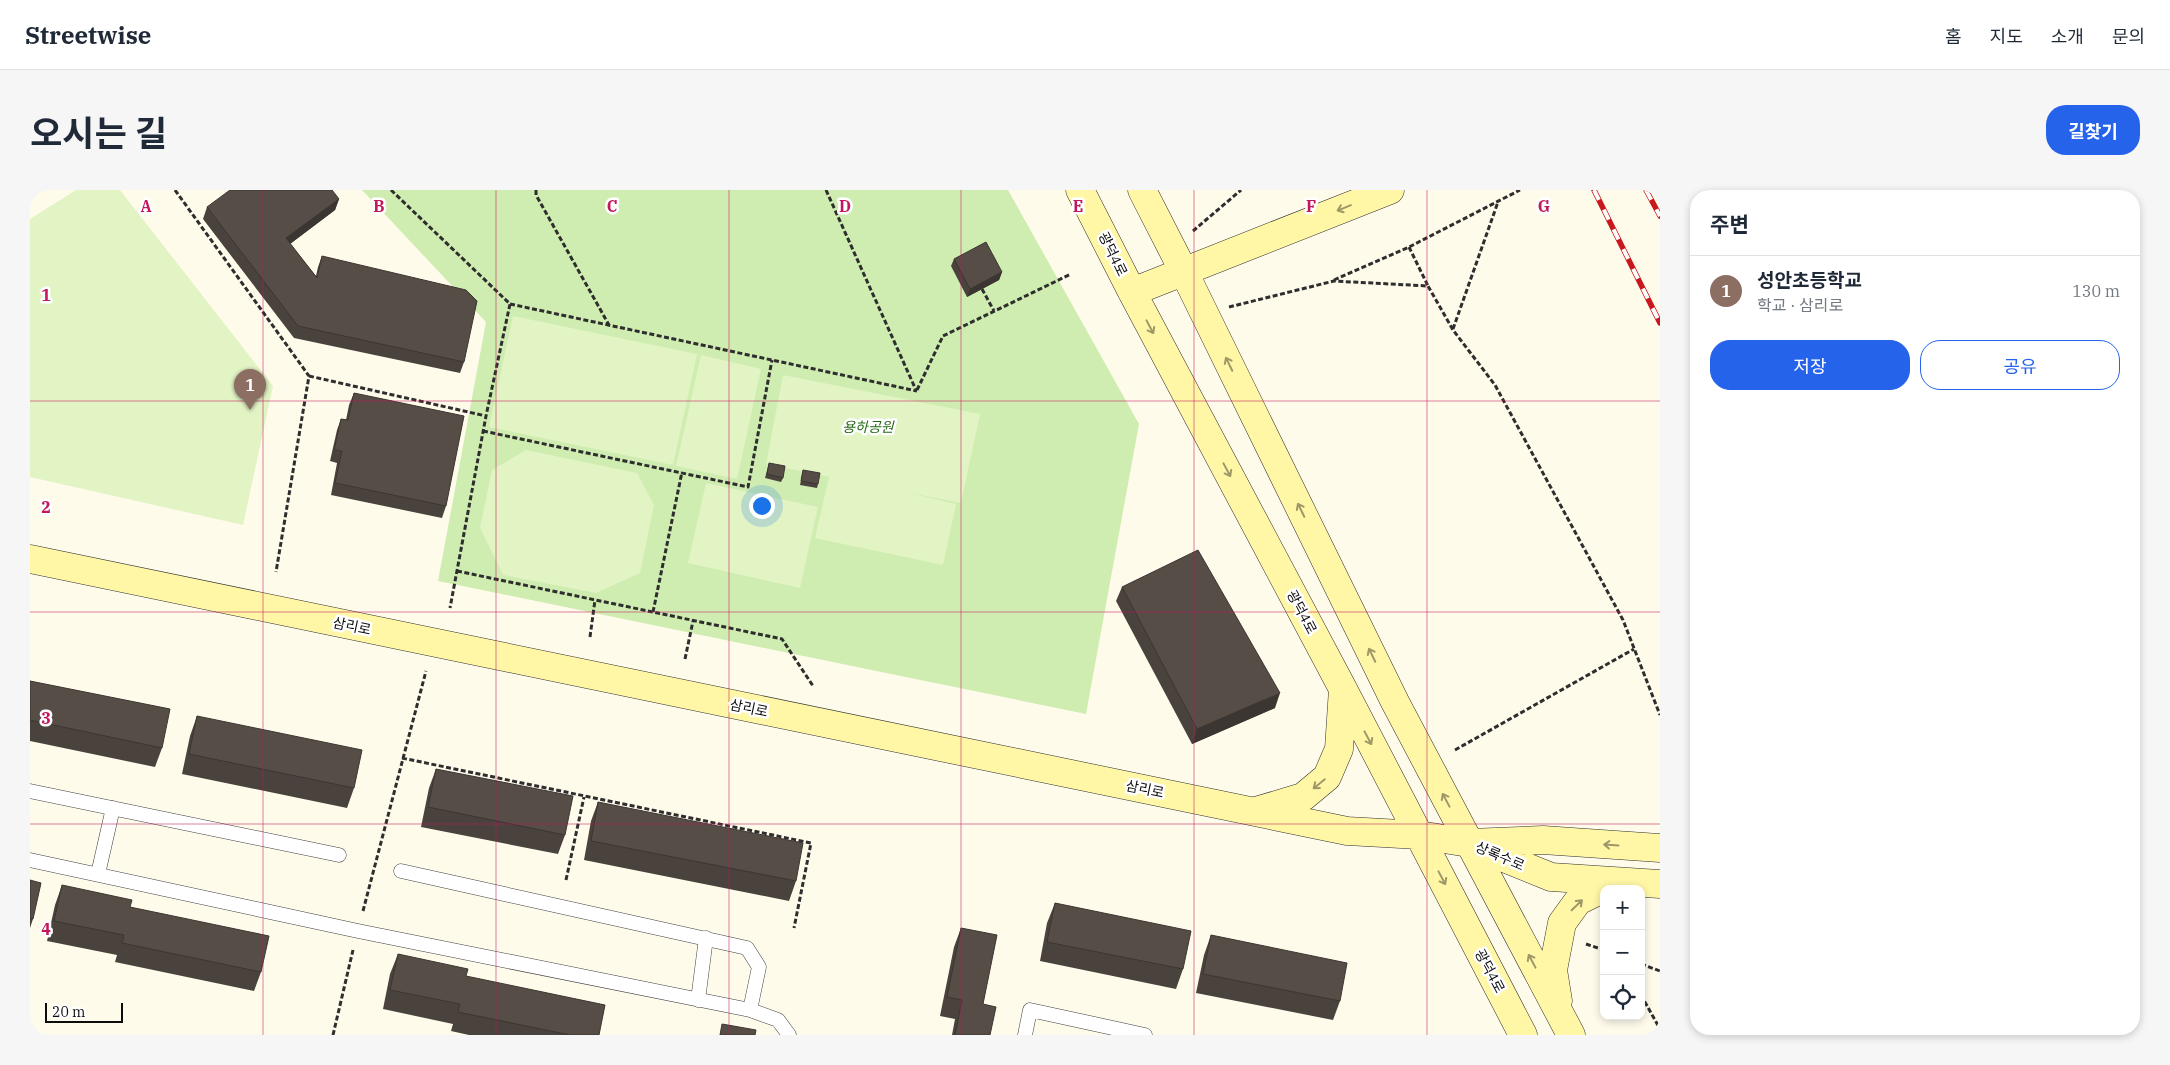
<!DOCTYPE html>
<html lang="ko">
<meta charset="utf-8">
<style>
:root{--surface:#fff;--page:#f6f6f7;--text:#1f2937;--muted:#747a83;--line:#e0e1e3;--accent:#2563eb}
body{margin:0;font-family:"IBM Plex Serif","Noto Sans KR",serif;background:var(--page);color:var(--text)}
.controls{position:absolute;right:15px;bottom:15px;display:grid;overflow:hidden;border-radius:10px;box-shadow:0 2px 8px #0003}
.controls button{width:45px;height:45px;display:grid;place-items:center;padding:0;border:0;border-bottom:1px solid var(--line);background:var(--surface);color:var(--text);font:25px sans-serif}
.scale{position:absolute;left:15px;bottom:12px;width:78px;box-sizing:border-box;padding-left:5px;border:2px solid #0c0c0c;border-top:0;font-size:14px;line-height:18px;white-space:nowrap;color:#0c0c0c;-webkit-text-stroke:4px #fff;paint-order:stroke}
.you{position:absolute;left:731px;top:315px;width:18px;height:18px;margin:-12px;border:4px solid #fff;border-radius:50%;background:#1a73e8;box-shadow:0 0 0 8px #1a73e833}
.badge{display:grid;place-items:center;width:32px;height:32px;border-radius:50%;background:var(--accent);color:#fff;font-size:16px;font-weight:700}
.pin{position:absolute;translate:-50% -41px;filter:drop-shadow(0 1px 2px #0008)}
.pin::after{content:'';position:absolute;top:26px;width:18px;height:15px;background:inherit;clip-path:polygon(0 0,100% 0,50% 100%)}
.list{margin:0;padding:0;list-style:none}
h2{display:flex;justify-content:space-between;align-items:center;height:65px;margin:0;padding:0 20px;font-size:21px}
h2 small{font-size:16px;font-weight:400;color:var(--muted)}
.list li{display:grid;grid-template-columns:32px 1fr auto;gap:15px;align-items:center;box-sizing:border-box;height:70px;padding:0 20px;border-top:1px solid var(--line)}
.list b{display:block;font-size:19px;white-space:nowrap}
.list p{margin:0;font-size:16px;white-space:nowrap;color:var(--muted)}
.list em{font-size:16px;font-style:normal;color:var(--muted)}
.actions{display:flex;gap:10px;padding:15px 20px}
.actions a{flex:1;padding:11px 0;border:1px solid var(--accent);border-radius:20px;text-align:center;font-size:18px;color:var(--accent)}
.actions .main{background:var(--accent);color:#fff}
.icon{flex:none;width:28px;height:28px;fill:none;stroke:currentColor;stroke-width:2;stroke-linecap:round;stroke-linejoin:round}
.map{position:relative;flex:none;width:1630px;height:845px;overflow:hidden;border-radius:20px}
header{display:flex;align-items:center;gap:30px;box-sizing:border-box;height:70px;padding:0 25px;background:var(--surface);border-bottom:1px solid var(--line)}
header strong{font-size:24px}
nav{display:flex;gap:28px;margin-inline-start:auto;font-size:18px}
.intro{display:flex;align-items:center;justify-content:space-between;box-sizing:border-box;height:120px;padding:0 30px}
h1{margin:0;font-size:35px}
.button{padding:12px 22px;border-radius:20px;background:var(--accent);color:#fff;font-size:18px;font-weight:700}
main{display:flex;gap:30px;padding:0 30px}
aside{flex:1;background:var(--surface);border-radius:20px;box-shadow:0 2px 8px #0003}
.map>svg:first-child{display:block}
.green{fill:#cfedb1}
.pitch{fill:#e2f3c4}
.lines{fill:none;stroke-linecap:round;stroke-linejoin:round}
.lane-casing{stroke:#3f3f3f;stroke-width:15}
.secondary-casing{stroke:#2e2e2e;stroke-width:29}
.path{stroke:#2e2e2e;stroke-width:3;stroke-dasharray:5 2.5;stroke-linecap:butt}
.lane{stroke:#fff;stroke-width:14}
.secondary{stroke:#fff6a6;stroke-width:28}
.rail-casing{stroke:#c8181e;stroke-width:5.5}
.rail{stroke:#fff;stroke-width:4;stroke-dasharray:11;stroke-linecap:butt}
.wall{fill:#4a423d}
.shaded-wall{fill:#3c3632}
.building{fill:#564d47;stroke:#3c3632}
.oneway{stroke:#9e9868}
.grid{fill:none;stroke:#c2185b;stroke-width:1;stroke-opacity:0.55}
.labels{text-anchor:middle;stroke-width:5;stroke-linejoin:round;paint-order:stroke}
.street-label{font-size:14px;fill:#0c0c0c;stroke:#fff}
.park-label{font-size:14px;font-style:italic;fill:#276917;stroke:#fff}
.grid-label{font-size:16px;text-anchor:middle;font-weight:bold;fill:#c2185b;stroke:#fff;stroke-width:5;stroke-linejoin:round;paint-order:stroke}
</style>
<header>
<strong>Streetwise</strong>
<nav><a>홈</a><a>지도</a><a>소개</a><a>문의</a></nav>
</header>
<div class="intro"><h1>오시는 길</h1><a class="button">길찾기</a></div>
<main>
<div class="map">
<svg width="1630" height="845" viewBox="0 0 1630 845">
<rect width="100%" height="100%" fill="#fffbeb"/>
<path class="green" d="M 332,0 L 978,0 L 1109,234 L 1056,524 L 408,391 L 456,132 Z"/>
<path class="pitch" d="M 46,0 L 90,0 L 243,196 L 213,335 L 0,287 L 0,29 Z
M 483,126 L 667,164 L 643,275 L 459,237 Z
M 671,165 L 731,179 L 707,289 L 646,276 Z
M 753,185 L 950,224 L 931,313 L 875,302 L 926,314 L 913,375 L 785,348 L 799,287 L 736,274 Z
M 496,260 L 607,283 L 624,315 L 610,383 L 566,403 L 473,385 L 450,338 L 462,280 Z
M 676,293 L 788,317 L 770,398 L 658,373 Z"/>
<g class="lines">
<defs>
<path id="lane" d="M 0,601 L 309,665
M 0,670 L 328,741 L 720,820 L 748,830 L 759,845
M 371,681 L 717,758 L 729,777 L 720,820
M 68,684 L 83,618
M 668,810 L 676,748
M 995,845 L 1000,820 L 1115,845"/>
<path id="secondary" d="M 1050,0 L 1102,102 L 1313,499 L 1493,845
M 1112,0 L 1154,82 L 1365,512 L 1541,845
M 1102,102 L 1360,0
M 0,369 L 1317,641 L 1389,645 L 1439,653 L 1513,650 L 1630,658
M 1226,621 L 1273,607 L 1297,587 L 1309,559 L 1313,499
M 1447,657 L 1521,687 L 1630,694
M 1528,811 L 1523,780 L 1532,733 L 1548,711 L 1587,692"/>
</defs>
<use href="#lane" class="lane-casing"/>
<use href="#secondary" class="secondary-casing"/>
<path class="path" d="M 145,0 L 279,186 L 246,382
M 361,0 L 480,114 L 456,226 L 420,418
M 506,0 L 506,5 L 579,135
M 796,0 L 886,200
M 1163,41 L 1211,0
M 1379,57 L 1398,96
M 1304,90 L 1379,57 L 1490,0
M 952,99 L 964,121
M 480,114 L 887,201
M 1199,117 L 1304,91 L 1398,96 L 1423,140 L 1465,195 L 1593,430 L 1630,525
M 1423,139 L 1468,12
M 279,186 L 456,226
M 887,200 L 913,146 L 1041,84
M 453,241 L 718,297 L 742,170
M 427,381 L 752,449 L 783,496
M 623,422 L 652,282
M 560,447 L 565,410
M 655,469 L 663,431
M 1425,560 L 1604,459
M 372,568 L 781,653 L 764,738
M 536,690 L 554,607
M 333,721 L 396,481
M 1556,754 L 1574,760
M 1611,774 L 1630,781
M 1611,805 L 1630,839
M 303,845 L 323,760"/>
<use href="#lane" class="lane"/>
<use href="#secondary" class="secondary"/>
<defs>
<path id="rail" d="M 1564,0 L 1630,133
M 1616,0 L 1630,26"/>
</defs>
<use href="#rail" class="rail-casing"/>
<use href="#rail" class="rail"/>
</g>
<path class="wall" d="M 309,9 L 305,20 L 260,54 L 286,86 L 288,77 L 292,66 L 434,172 L 430,183 L 264,148 L 173,29 L 177,17 Z
M 924,69 L 972,82 L 969,90 L 937,107 L 921,76 Z
M 324,203 L 416,316 L 412,328 L 301,305 L 307,273 L 300,271 L 307,240 L 311,229 L 316,230 L 319,215 Z
M 739,273 L 753,288 L 751,292 L 735,288 Z
M 773,280 L 788,294 L 787,298 L 770,295 Z
M 1092,397 L 1245,518 L 1162,554 L 1086,411 Z
M 0,491 L 132,558 L 125,577 L 0,551 Z
M 167,526 L 324,598 L 317,618 L 152,584 L 160,546 Z
M 406,579 L 535,645 L 528,664 L 391,637 L 399,598 Z
M 568,612 L 766,691 L 759,711 L 554,670 L 561,631 Z
M 0,690 L 3,729 L 0,738 Z
M 32,695 L 100,717 L 231,782 L 224,801 L 85,772 L 87,765 L 17,751 L 25,715 Z
M 1025,713 L 1153,779 L 1146,799 L 1010,771 L 1017,733 Z
M 931,738 L 953,814 L 960,845 L 922,845 L 925,829 L 910,826 L 924,757 Z
M 1181,745 L 1310,811 L 1303,830 L 1166,803 L 1174,765 Z
M 368,764 L 436,786 L 569,845 L 439,845 L 421,841 L 423,834 L 353,819 L 360,784 Z"/>
<path class="shaded-wall" d="M 309,9 L 305,20 L 252,60 L 256,48 Z
M 972,82 L 969,90 L 937,107 L 940,99 Z
M 1250,503 L 1245,518 L 1162,554 L 1167,539 Z"/>
<path class="building" d="M 200,0 L 302,0 L 309,9 L 256,48 L 287,88 L 292,66 L 436,100 L 447,111 L 434,172 L 268,136 L 177,17 Z
M 956,52 L 972,82 L 940,99 L 924,69 Z
M 324,203 L 434,226 L 416,316 L 305,293 L 312,261 L 304,260 L 311,229 L 318,230 Z
M 739,273 L 755,276 L 753,288 L 737,284 Z
M 773,280 L 790,283 L 788,294 L 771,291 Z
M 1168,360 L 1250,503 L 1167,539 L 1092,397 Z
M 0,491 L 140,519 L 132,558 L 0,530 Z
M 167,526 L 332,560 L 324,598 L 159,564 Z
M 406,579 L 543,606 L 535,645 L 398,617 Z
M 568,612 L 773,653 L 766,691 L 561,651 Z
M 0,690 L 11,693 L 3,729 L 0,728 Z
M 32,695 L 102,710 L 100,717 L 239,746 L 231,782 L 92,753 L 94,745 L 24,731 Z
M 1025,713 L 1161,741 L 1153,779 L 1017,752 Z
M 931,738 L 967,745 L 953,814 L 966,817 L 960,845 L 925,845 L 932,810 L 917,807 Z
M 1181,745 L 1317,773 L 1310,811 L 1173,784 Z
M 368,764 L 438,779 L 436,786 L 575,815 L 569,845 L 540,845 L 428,822 L 430,814 L 360,800 Z
M 692,834 L 726,840 L 725,845 L 690,845 Z"/>
<defs><path id="oneway-shaft" d="M-6 0H5M1.5-3L5.5 0L1.5 3" fill="none" stroke-width="1.6" stroke-linecap="round" stroke-linejoin="round" transform="scale(1.25)"/></defs>
<g class="oneway">
<use href="#oneway-shaft" transform="translate(1314 18) rotate(158)"/>
<use href="#oneway-shaft" transform="translate(1120 137) rotate(62)"/>
<use href="#oneway-shaft" transform="translate(1199 174) rotate(-116)"/>
<use href="#oneway-shaft" transform="translate(1197 280) rotate(62)"/>
<use href="#oneway-shaft" transform="translate(1271 320) rotate(-116)"/>
<use href="#oneway-shaft" transform="translate(1342 465) rotate(-116)"/>
<use href="#oneway-shaft" transform="translate(1338 548) rotate(62)"/>
<use href="#oneway-shaft" transform="translate(1289 594) rotate(141)"/>
<use href="#oneway-shaft" transform="translate(1416 610) rotate(-118)"/>
<use href="#oneway-shaft" transform="translate(1581 655) rotate(-176)"/>
<use href="#oneway-shaft" transform="translate(1412 688) rotate(62)"/>
<use href="#oneway-shaft" transform="translate(1547 715) rotate(-44)"/>
<use href="#oneway-shaft" transform="translate(1502 771) rotate(-118)"/>
</g>
<path class="grid" d="M 233,0 L 233,845M 466,0 L 466,845M 699,0 L 699,845M 931,0 L 931,845M 1164,0 L 1164,845M 1397,0 L 1397,845M 0,211 L 1630,211M 0,422 L 1630,422M 0,634 L 1630,634"/>
<g class="labels">
<g class="street-label">
<text transform="translate(1083 64) rotate(64)" y="5">광덕4로</text>
<text transform="translate(1272 422) rotate(62)" y="5">광덕4로</text>
<text transform="translate(322 436) rotate(12)" y="5">삼리로</text>
<text transform="translate(719 518) rotate(12)" y="5">삼리로</text>
<text transform="translate(1115 599) rotate(12)" y="5">삼리로</text>
<text transform="translate(1470 666) rotate(23)" y="5">상록수로</text>
<text transform="translate(1460 781) rotate(62)" y="5">광덕4로</text>
</g>
<g class="park-label">
<text x="838" y="242">용하공원</text>
</g>
</g>
<g class="grid-label">
<text x="116" y="22">A</text>
<text x="349" y="22">B</text>
<text x="582" y="22">C</text>
<text x="815" y="22">D</text>
<text x="1048" y="22">E</text>
<text x="1281" y="22">F</text>
<text x="1514" y="22">G</text>
<text x="16" y="111">1</text>
<text x="16" y="323">2</text>
<text x="16" y="534">3</text>
<text x="16" y="745">4</text>
</g>
</svg>
<div class="controls">
<button>+</button>
<button>−</button>
<button><svg class="icon" aria-label="locate" viewBox="0 0 24 24"><circle cx="12" cy="12" r="6"/><path d="M12 2v4M12 18v4M2 12h4M18 12h4"/></svg></button>
</div>
<div class="scale">20 m</div>
<div class="you"></div>
<div class="pin badge" style="left:220px;top:220px;background:#8d6e63">1</div>
</div>
<aside>
<h2>주변<small></small></h2>
<ul class="list">
<li><span class="badge" style="background:#8d6e63">1</span><div><b>성안초등학교</b><p>학교 · 삼리로</p></div><em>130 m</em></li>
</ul>
<div class="actions"><a class="main">저장</a><a>공유</a></div>
</aside>
</main>
